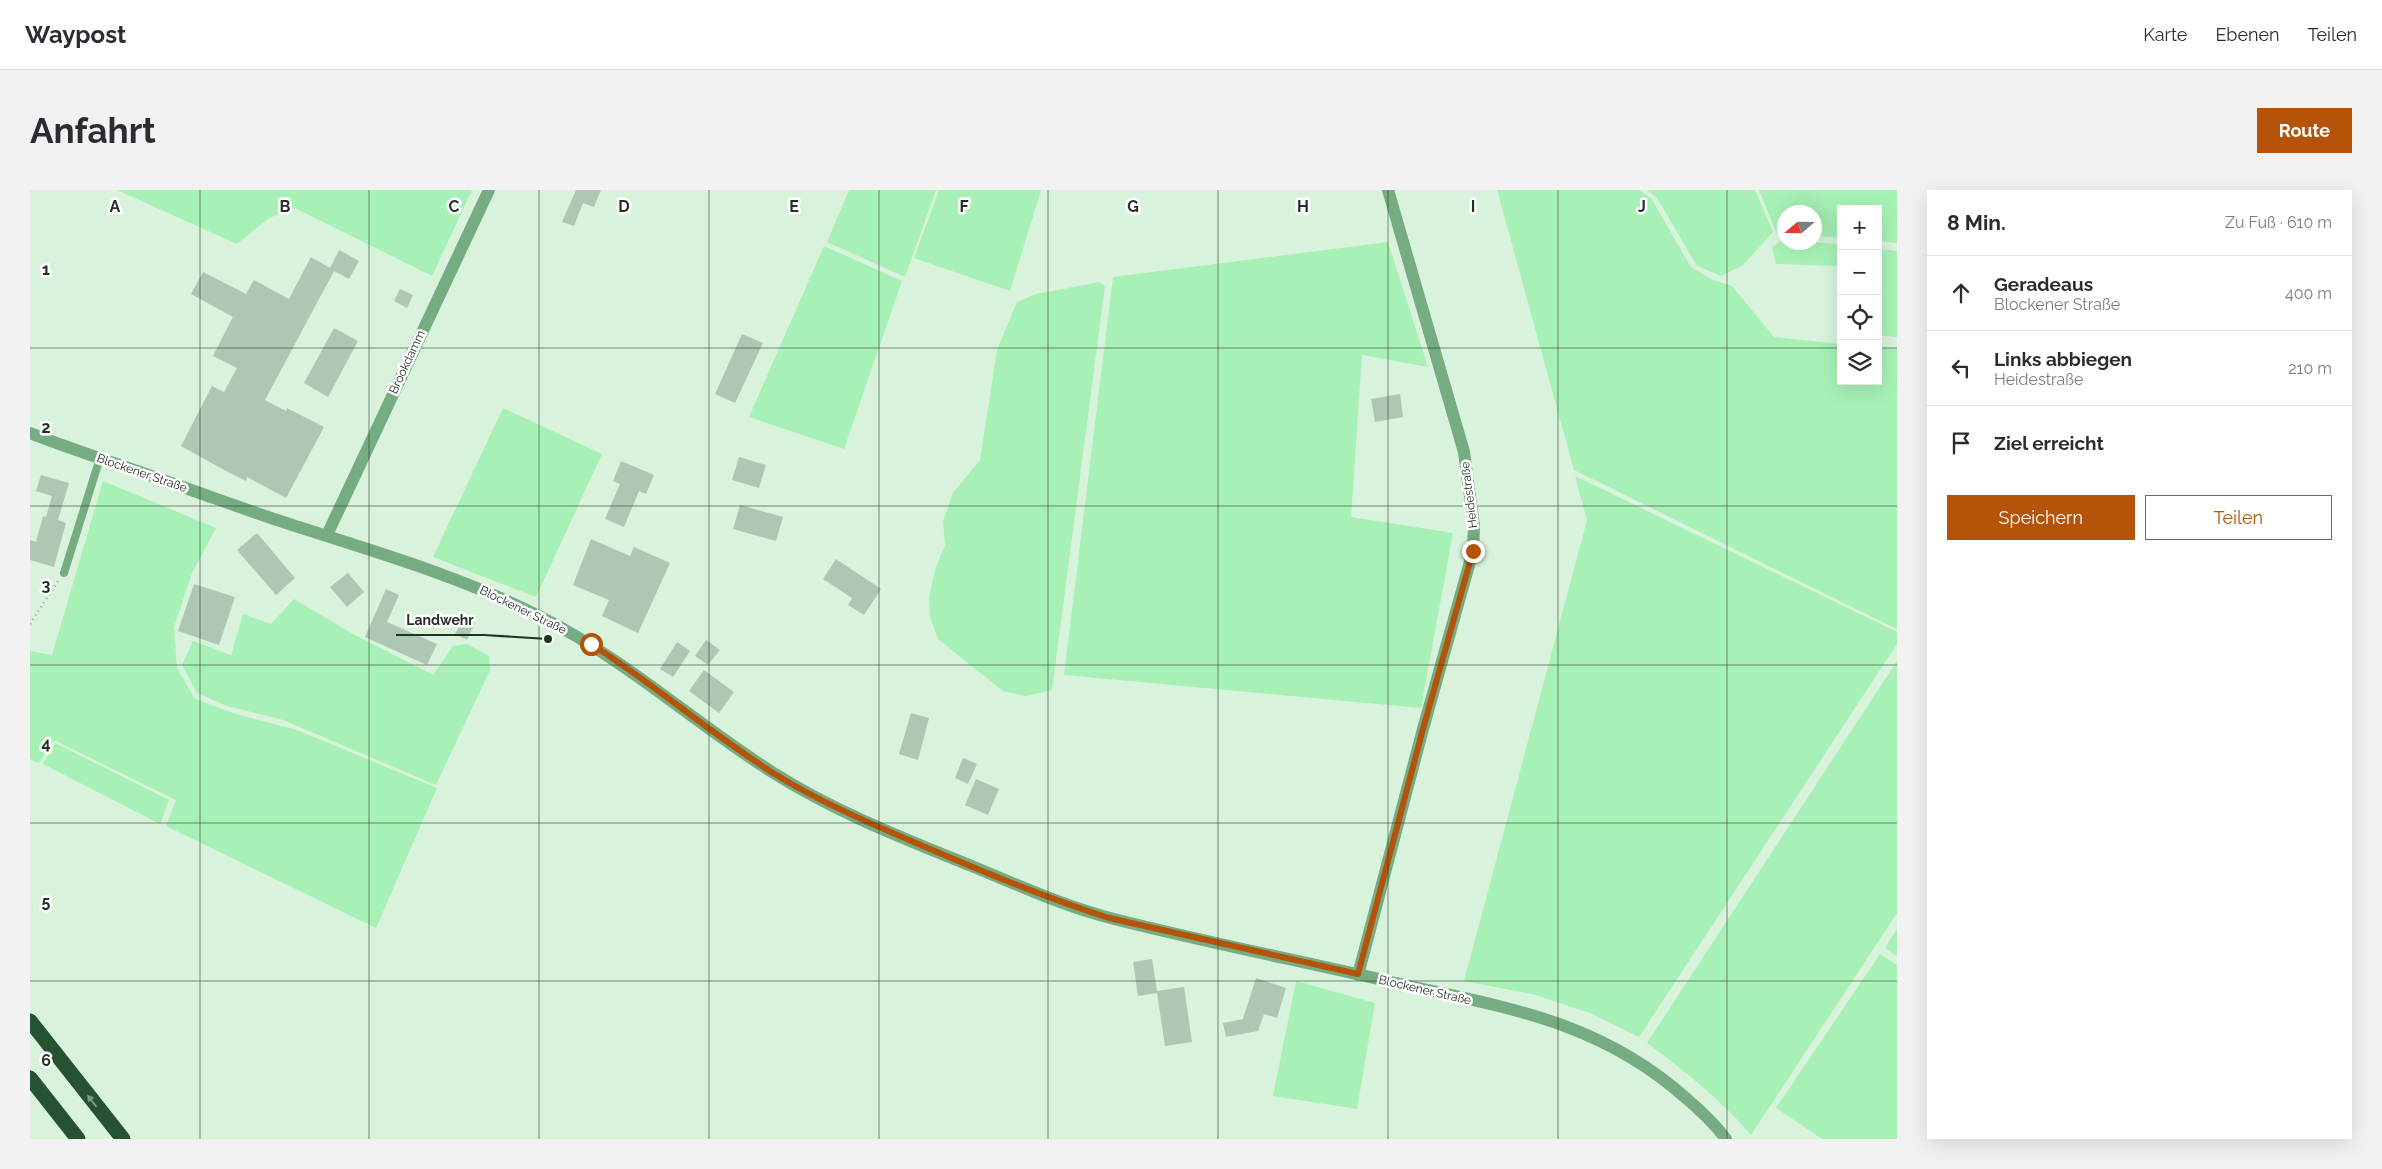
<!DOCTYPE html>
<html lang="de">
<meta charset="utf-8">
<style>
:root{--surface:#fff;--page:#f2f2f3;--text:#2b2b33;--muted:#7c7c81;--line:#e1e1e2;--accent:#b45309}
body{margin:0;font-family:Raleway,sans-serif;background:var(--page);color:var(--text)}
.controls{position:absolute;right:15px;top:15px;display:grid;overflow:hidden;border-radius:0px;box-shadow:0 5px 20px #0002}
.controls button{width:45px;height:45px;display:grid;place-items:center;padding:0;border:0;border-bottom:1px solid var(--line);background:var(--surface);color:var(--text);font:25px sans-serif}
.compass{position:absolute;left:1747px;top:15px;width:45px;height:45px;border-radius:50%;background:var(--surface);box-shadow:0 5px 20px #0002;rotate:250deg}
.stop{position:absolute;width:15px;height:15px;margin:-11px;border:4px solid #b45309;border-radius:50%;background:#fff}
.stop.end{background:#b45309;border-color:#fff;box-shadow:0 1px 5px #0008}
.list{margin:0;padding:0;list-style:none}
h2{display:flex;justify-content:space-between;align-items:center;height:65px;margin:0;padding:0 20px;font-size:21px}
h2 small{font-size:16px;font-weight:400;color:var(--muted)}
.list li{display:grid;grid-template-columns:32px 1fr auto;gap:15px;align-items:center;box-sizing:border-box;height:75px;padding:0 20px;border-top:1px solid var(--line)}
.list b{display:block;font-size:19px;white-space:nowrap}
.list p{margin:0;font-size:16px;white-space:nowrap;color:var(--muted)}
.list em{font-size:16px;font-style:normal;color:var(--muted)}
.actions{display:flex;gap:10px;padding:15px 20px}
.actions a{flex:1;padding:11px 0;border:1px solid var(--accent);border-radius:0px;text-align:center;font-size:18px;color:var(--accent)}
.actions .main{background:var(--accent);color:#fff}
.icon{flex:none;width:28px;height:28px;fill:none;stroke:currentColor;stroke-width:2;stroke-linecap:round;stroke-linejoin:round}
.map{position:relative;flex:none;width:1867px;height:949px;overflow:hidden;border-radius:0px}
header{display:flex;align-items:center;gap:30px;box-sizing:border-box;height:70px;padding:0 25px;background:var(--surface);border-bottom:1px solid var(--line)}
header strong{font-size:24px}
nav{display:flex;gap:28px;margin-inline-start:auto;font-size:18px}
.intro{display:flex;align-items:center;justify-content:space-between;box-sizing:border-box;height:120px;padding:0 30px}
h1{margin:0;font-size:35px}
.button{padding:12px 22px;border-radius:0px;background:var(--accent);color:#fff;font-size:18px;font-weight:700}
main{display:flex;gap:30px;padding:0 30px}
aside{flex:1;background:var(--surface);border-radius:0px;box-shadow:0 5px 20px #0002}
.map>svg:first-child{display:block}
.green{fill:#a7f1b6}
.building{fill:#adc7b2}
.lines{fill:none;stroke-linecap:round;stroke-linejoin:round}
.path{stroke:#93a796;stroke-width:2.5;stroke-dasharray:1 4;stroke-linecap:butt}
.service{stroke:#75ac81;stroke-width:8}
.minor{stroke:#75ac81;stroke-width:12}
.tertiary{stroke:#75ac81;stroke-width:12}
.motorway{stroke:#255231;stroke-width:15}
.oneway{fill:#7c9783}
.route{stroke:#b45309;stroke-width:6}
.grid{fill:none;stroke:#262f27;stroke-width:1;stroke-opacity:0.55}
.labels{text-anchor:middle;stroke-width:5;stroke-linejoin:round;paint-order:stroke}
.street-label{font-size:12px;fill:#262f27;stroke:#fff}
.grid-label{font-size:16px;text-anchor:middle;font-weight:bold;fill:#262f27;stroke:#fff;stroke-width:5;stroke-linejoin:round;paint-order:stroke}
.leader{fill:none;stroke:#262f27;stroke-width:2}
.callout-dot{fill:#262f27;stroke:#fff;stroke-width:2}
.callout-label{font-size:14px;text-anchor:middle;font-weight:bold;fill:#262f27;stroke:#fff;stroke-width:5;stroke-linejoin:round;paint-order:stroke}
</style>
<header>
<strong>Waypost</strong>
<nav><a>Karte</a><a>Ebenen</a><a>Teilen</a></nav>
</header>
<div class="intro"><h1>Anfahrt</h1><a class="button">Route</a></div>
<main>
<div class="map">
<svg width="1867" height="949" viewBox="0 0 1867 949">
<rect width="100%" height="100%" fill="#d8f2dc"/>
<path class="green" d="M 87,0 L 442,0 L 402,86 L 265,18 L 239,28 L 207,54 Z
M 819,0 L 906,0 L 875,87 L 797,52 Z
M 909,0 L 1011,0 L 980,101 L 884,68 Z
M 1467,0 L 1609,0 L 1621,8 L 1661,77 L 1683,90 L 1702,96 L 1744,147 L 1811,154 L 1811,191 L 1848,191 L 1848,157 L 1867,159 L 1867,439 L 1544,280 Z
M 1617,0 L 1725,0 L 1743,42 L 1713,75 L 1691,86 L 1667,76 L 1627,8 Z
M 1729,0 L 1867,0 L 1867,53 L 1848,51 L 1848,19 L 1811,19 L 1811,48 L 1785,46 L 1784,22 L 1754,22 L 1754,43 L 1746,42 Z
M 1754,49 L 1754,52 L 1785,52 L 1811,55 L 1811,76 L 1746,74 L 1742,57 Z
M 1358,52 L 1398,177 L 1332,165 L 1321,327 L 1423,343 L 1391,518 L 1034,485 L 1083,87 Z
M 794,56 L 872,91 L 814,259 L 719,227 Z
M 1848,59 L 1867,61 L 1867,147 L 1848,145 Z
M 1070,92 L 1075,96 L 1022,500 L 995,506 L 973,501 L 908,449 L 900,427 L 899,406 L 906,377 L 915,355 L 913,331 L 923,303 L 950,270 L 967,160 L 987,112 L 1006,104 Z
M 473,218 L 572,264 L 506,407 L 403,367 Z
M 1545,286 L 1867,442 L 1867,454 L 1609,847 L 1560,823 L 1506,805 L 1434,791 L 1557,330 Z
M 73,291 L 186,338 L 162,383 L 144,437 L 147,478 L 165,509 L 206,524 L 267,540 L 407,598 L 346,738 L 136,636 L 146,610 L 24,550 L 9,573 L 0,569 L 0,461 L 22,465 Z
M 264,409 L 323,444 L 403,485 L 423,456 L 437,454 L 459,466 L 460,480 L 406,595 L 253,530 L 197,516 L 167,503 L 152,475 L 163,451 L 201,465 L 213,424 L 241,434 Z
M 1867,471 L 1867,723 L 1721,945 C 1690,909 1655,881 1617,853 Z
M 25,553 L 139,610 L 130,634 L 13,574 Z
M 1867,739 L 1867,766 L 1855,758 Z
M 1850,764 L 1867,775 L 1867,949 L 1792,949 L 1746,918 Z
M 1266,791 L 1345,813 L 1327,919 L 1243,906 Z"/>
<path class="building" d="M 546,0 L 571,0 L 564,17 L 553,13 L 544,36 L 532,32 Z
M 309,60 L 329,71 L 319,89 L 304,81 L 235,210 L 256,221 L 257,218 L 294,237 L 256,308 L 217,287 L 216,291 L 196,281 L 151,256 L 182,196 L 194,202 L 207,178 L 183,166 L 203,127 L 161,104 L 173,82 L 216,104 L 224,90 L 259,109 L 281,67 L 300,78 Z
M 370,99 L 383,105 L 377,118 L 364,111 Z
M 304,138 L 328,151 L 298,207 L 274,193 Z
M 712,144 L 733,153 L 705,213 L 685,204 Z
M 1370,204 L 1373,227 L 1345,232 L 1341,209 Z
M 709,267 L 736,275 L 729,298 L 702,290 Z
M 591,271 L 624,285 L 616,304 L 609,301 L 594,337 L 575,329 L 590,294 L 583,291 Z
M 11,285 L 39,293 L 28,330 L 36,333 L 24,377 L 0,370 L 0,350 L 6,352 L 13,326 L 16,327 L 22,306 L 6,301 Z
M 710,315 L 753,327 L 746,351 L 703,339 Z
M 227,343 L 265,388 L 246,405 L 207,360 Z
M 561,349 L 600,366 L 604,357 L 640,373 L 608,443 L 572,426 L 579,410 L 543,395 Z
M 806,369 L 851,399 L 834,425 L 818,415 L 822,408 L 793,389 Z
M 318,383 L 334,402 L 317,417 L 300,397 Z
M 164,394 L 205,407 L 189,455 L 148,441 Z
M 356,399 L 369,405 L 357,432 L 407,454 L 397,475 L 335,447 Z
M 434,427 L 445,432 L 437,450 L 425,444 Z
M 676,450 L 690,460 L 678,475 L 665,466 Z
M 647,452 L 660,461 L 643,487 L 630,479 Z
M 674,480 L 704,502 L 689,523 L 659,501 Z
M 881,523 L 899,528 L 888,570 L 869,564 Z
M 933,568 L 947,574 L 938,594 L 925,588 Z
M 946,589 L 969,599 L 958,625 L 935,615 Z
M 1122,769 L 1127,801 L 1154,797 L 1162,852 L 1135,856 L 1127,803 L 1108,806 L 1103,772 Z
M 1226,788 L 1256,798 L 1247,828 L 1234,824 L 1228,841 L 1196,847 L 1193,833 L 1213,829 Z"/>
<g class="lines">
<path class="path" d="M 0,434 L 28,391"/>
<path class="service" d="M 34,383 L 70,268"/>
<path class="minor" d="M 297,345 L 459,0
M 1328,785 L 1393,539 L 1443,361 L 1444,336 L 1434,262 L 1358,0"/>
<path class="tertiary" d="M 0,243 C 46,261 94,276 141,293 C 176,305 211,318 247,330 C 335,359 426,384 509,426 C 594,468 663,532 742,582 C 805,622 875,649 944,677 C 990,696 1036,717 1084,729 C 1175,752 1266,770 1357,791 C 1470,817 1567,828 1657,909 C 1671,921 1685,934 1696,949"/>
<path class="motorway" d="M 0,831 L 93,949
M 0,888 L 48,949"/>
</g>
<defs><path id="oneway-solid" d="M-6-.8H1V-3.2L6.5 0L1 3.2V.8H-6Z" transform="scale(1.25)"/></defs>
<use class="oneway" href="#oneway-solid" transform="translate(62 911) rotate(-128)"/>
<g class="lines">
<path class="route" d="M 561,454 C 624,494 680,543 743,583 C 788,611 837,632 886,653 C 949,680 1013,707 1079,728 L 1328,784 L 1393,539 L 1443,361"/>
</g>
<path class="grid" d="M 170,0 L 170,949M 339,0 L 339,949M 509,0 L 509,949M 679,0 L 679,949M 849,0 L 849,949M 1018,0 L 1018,949M 1188,0 L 1188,949M 1358,0 L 1358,949M 1528,0 L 1528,949M 1697,0 L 1697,949M 0,158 L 1811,158M 1848,158 L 1867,158M 0,316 L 1867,316M 0,475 L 1867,475M 0,633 L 1867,633M 0,791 L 1867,791"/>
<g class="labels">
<g class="street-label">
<text transform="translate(377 172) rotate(-65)" y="4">Brookdamm</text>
<text transform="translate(112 283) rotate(19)" y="4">Blockener Straße</text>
<text transform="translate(1439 305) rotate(-97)" y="4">Heidestraße</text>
<text transform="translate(493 420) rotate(26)" y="4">Blockener Straße</text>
<text transform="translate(1395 800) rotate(13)" y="4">Blockener Straße</text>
</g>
</g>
<g class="grid-label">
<text x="85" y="22">A</text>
<text x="255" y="22">B</text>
<text x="424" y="22">C</text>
<text x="594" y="22">D</text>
<text x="764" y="22">E</text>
<text x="934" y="22">F</text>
<text x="1103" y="22">G</text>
<text x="1273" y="22">H</text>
<text x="1443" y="22">I</text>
<text x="1612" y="22">J</text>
<text x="16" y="85">1</text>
<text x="16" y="243">2</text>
<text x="16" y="401">3</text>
<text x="16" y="559">4</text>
<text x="16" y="717">5</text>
<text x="16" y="876">6</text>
</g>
<path class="leader" d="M518 449L454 445H366"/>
<circle class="callout-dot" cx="518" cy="449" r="5"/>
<g class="callout-label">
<text x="410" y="435">Landwehr</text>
</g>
</svg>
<div class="controls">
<button>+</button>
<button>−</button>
<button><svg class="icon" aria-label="locate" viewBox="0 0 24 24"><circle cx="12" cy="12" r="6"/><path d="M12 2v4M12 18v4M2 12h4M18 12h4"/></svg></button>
<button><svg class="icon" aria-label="layers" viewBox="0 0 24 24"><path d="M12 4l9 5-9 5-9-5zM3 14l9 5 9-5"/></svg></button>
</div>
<svg class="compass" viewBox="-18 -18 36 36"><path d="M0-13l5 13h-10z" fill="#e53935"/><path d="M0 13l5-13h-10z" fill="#7c7c81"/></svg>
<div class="stop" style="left:561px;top:454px"></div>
<div class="stop end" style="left:1443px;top:361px"></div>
</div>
<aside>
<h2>8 Min.<small>Zu Fuß · 610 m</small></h2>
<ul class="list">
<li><svg class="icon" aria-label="ahead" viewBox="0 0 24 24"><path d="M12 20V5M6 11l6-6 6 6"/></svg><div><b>Geradeaus</b><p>Blockener Straße</p></div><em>400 m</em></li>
<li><svg class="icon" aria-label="left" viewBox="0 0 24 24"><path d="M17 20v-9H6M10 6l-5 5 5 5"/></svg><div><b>Links abbiegen</b><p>Heidestraße</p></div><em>210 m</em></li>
<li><svg class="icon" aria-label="arrive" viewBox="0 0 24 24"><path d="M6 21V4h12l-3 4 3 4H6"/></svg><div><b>Ziel erreicht</b></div></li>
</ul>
<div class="actions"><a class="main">Speichern</a><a>Teilen</a></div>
</aside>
</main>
